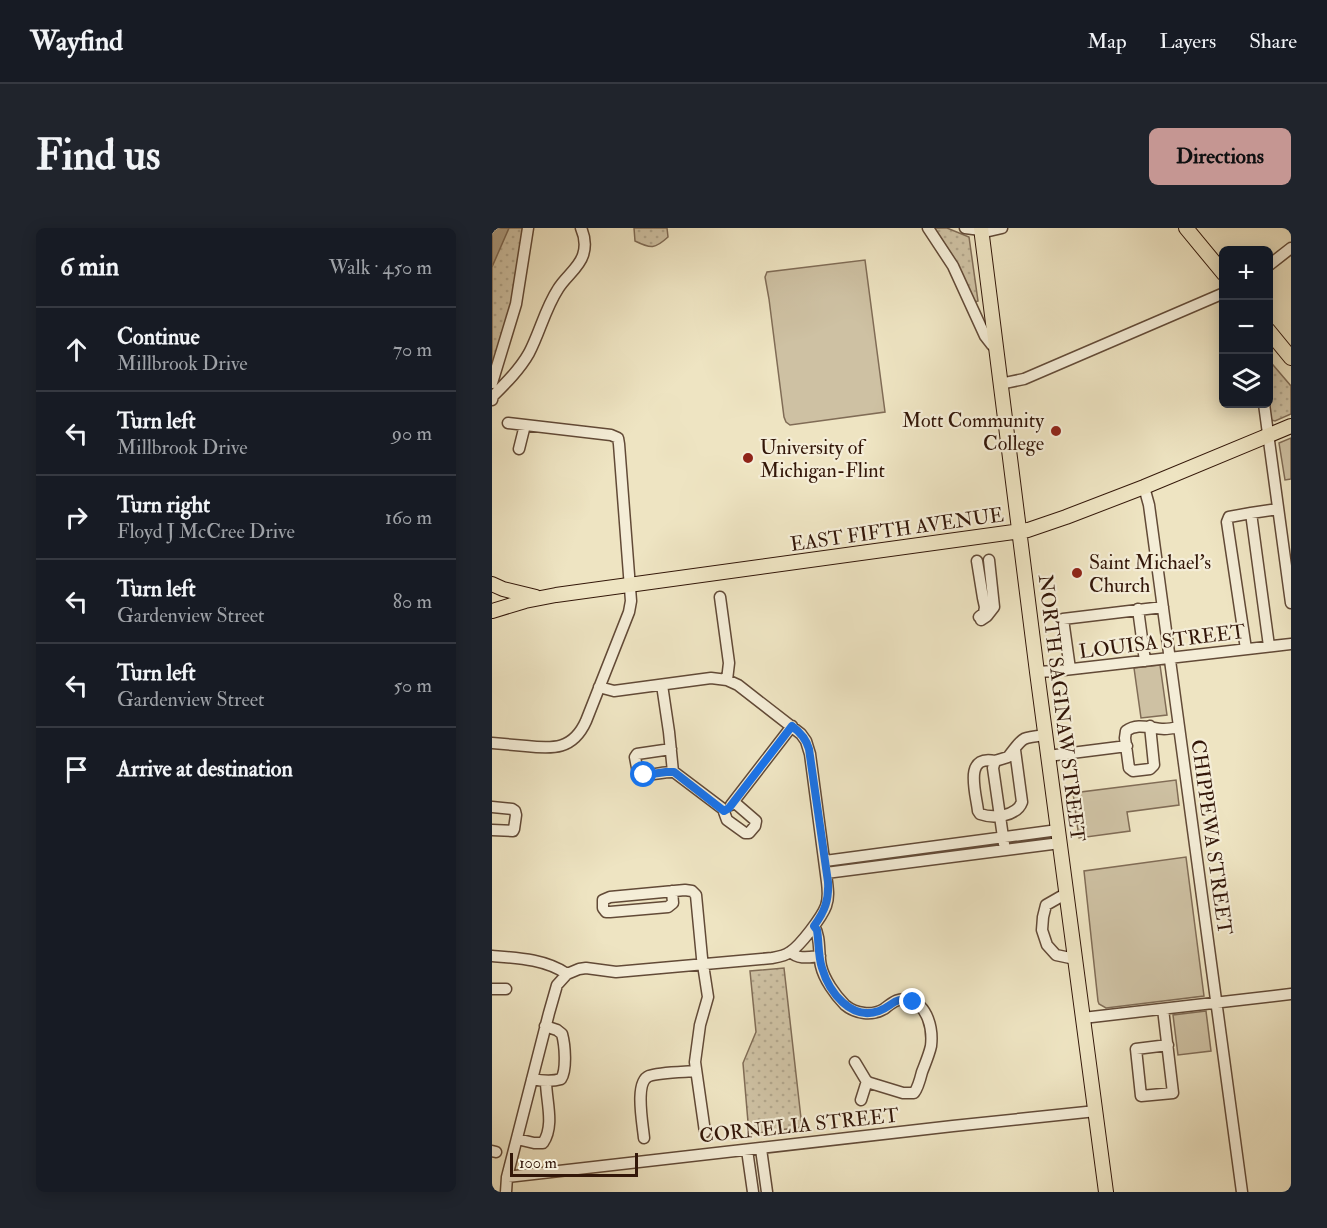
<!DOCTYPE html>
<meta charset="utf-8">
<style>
:root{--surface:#171b24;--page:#20242c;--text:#f1f3f6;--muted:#9ea1a6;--line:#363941;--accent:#c59692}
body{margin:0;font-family:"IM FELL Double Pica",serif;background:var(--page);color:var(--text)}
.controls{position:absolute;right:18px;top:18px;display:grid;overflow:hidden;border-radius:9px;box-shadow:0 3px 15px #0003}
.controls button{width:54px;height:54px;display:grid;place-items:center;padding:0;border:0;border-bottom:2px solid var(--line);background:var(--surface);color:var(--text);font:30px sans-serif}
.scale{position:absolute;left:18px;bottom:15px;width:128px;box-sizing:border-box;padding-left:6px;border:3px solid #331709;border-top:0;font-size:16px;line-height:21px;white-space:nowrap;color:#331709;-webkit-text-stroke:4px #f4edd7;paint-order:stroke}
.stop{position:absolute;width:18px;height:18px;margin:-14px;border:4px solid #1a73e8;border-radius:50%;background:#fff}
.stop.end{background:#1a73e8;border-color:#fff;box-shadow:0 2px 6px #0008}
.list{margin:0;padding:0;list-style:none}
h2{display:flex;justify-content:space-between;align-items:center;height:78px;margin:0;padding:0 24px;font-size:26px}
h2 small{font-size:20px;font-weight:400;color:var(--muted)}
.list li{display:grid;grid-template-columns:39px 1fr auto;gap:18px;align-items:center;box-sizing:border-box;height:84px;padding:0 24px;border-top:2px solid var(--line)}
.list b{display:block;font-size:22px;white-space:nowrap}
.list p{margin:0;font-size:20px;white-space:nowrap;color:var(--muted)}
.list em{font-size:20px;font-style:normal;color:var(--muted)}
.icon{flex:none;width:33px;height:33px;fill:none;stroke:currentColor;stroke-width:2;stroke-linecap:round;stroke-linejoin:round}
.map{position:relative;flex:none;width:799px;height:964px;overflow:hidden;border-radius:9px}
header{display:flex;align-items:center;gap:36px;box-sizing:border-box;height:84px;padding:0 30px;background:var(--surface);border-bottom:2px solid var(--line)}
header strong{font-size:28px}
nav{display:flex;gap:33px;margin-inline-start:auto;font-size:21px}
.intro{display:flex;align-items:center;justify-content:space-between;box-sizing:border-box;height:144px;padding:0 36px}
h1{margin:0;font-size:42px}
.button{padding:15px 27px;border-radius:9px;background:var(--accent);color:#111;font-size:21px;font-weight:700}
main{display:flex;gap:36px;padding:0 36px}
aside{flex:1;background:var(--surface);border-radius:9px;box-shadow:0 3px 15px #0003}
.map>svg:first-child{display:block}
.green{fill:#cec1a3;stroke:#806c56;stroke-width:1.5}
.park{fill:url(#park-dots);stroke:#806c56;stroke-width:1.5}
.water{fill:#ae9e83;stroke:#7d6852;stroke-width:1.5}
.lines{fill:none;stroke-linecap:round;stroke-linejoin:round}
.minor-casing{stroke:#624a37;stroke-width:13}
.major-casing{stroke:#331709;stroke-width:16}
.minor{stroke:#f4edd7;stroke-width:10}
.major{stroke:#eee4c2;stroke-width:14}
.route{stroke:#1a73e8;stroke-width:8}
.poi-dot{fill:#8f2418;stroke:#f4edd7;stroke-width:2}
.labels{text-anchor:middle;stroke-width:4.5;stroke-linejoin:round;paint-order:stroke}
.poi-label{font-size:20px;fill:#331709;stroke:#f4edd7;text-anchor:start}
.street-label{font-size:20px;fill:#331709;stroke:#f4edd7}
</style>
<header>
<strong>Wayfind</strong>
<nav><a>Map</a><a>Layers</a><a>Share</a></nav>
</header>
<div class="intro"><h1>Find us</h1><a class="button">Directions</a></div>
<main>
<aside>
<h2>6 min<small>Walk · 450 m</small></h2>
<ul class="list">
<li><svg class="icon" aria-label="ahead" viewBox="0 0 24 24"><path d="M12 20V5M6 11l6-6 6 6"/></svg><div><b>Continue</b><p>Millbrook Drive</p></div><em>70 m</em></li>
<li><svg class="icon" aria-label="left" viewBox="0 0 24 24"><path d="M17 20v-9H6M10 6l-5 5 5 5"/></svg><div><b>Turn left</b><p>Millbrook Drive</p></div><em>90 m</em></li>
<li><svg class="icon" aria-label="right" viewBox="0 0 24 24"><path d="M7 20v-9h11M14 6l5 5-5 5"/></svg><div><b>Turn right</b><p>Floyd J McCree Drive</p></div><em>160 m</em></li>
<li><svg class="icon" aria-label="left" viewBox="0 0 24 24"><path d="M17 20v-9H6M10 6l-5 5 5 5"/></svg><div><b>Turn left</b><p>Gardenview Street</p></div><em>80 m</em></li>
<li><svg class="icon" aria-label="left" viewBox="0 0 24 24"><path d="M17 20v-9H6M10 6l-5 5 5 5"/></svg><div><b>Turn left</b><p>Gardenview Street</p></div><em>50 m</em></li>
<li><svg class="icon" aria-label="arrive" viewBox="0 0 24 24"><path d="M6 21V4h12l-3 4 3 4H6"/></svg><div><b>Arrive at destination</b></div></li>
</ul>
</aside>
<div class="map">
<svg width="799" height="964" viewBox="0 0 799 964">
<defs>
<pattern id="park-dots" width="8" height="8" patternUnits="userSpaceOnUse" patternTransform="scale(1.5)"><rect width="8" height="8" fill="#cec1a3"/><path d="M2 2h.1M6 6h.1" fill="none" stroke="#b1a58b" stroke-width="1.8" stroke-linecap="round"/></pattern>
</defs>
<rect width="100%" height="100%" fill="#eee4c2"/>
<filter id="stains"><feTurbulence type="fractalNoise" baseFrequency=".00333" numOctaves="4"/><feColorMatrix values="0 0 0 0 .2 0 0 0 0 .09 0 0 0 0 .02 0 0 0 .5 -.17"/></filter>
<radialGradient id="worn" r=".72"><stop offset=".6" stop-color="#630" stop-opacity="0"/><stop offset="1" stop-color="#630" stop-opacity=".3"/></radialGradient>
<path class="green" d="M 373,32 L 393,184 L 298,197 L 294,194 L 292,189 L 277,71 L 273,49 L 275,44 Z
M 799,210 L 799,251 L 793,252 L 787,215 Z
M 668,437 L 675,487 L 649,490 L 642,440 Z
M 684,552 L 687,577 L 635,584 L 638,603 L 587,610 L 581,565 Z
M 694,629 L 712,768 L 614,780 L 607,776 L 606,773 L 592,643 Z
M 714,783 L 719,823 L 686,827 L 681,787 Z"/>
<path class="park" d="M 0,0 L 41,0 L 0,151 Z
M 142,0 L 175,0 L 176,9 C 163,21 159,21 143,13 Z
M 442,0 L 455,0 L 477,9 L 486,73 L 483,74 L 462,30 Z
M 776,131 L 799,158 L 799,186 L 783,193 L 779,192 L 777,175 Z
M 292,740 L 310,899 L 257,906 L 251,835 L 264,804 L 258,743 Z"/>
<path class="water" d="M 0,0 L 17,0 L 0,39 Z"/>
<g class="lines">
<defs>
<path id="minor" d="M 436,0 L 461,38 L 493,108 L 500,117 L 504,119
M 473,0 L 497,3 L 510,0
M 776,38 L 799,20
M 0,155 L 24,76 L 36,0
M 508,156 L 532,151 L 732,65
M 0,172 L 1,168 C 14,155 28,141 37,125 C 48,104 53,81 66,61 C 73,49 87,40 91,27 C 94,18 93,9 89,0
M 772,176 L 799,375
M 27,221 L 33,197
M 652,259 L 657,277 L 750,964
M 485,333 L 491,370 L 493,379 L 492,385 L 487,389
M 228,369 L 237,435 L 235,452
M 646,381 L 653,433
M 489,392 L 495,388 L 502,379 L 497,332
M 777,418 L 759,285 L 786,281
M 754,421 L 735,294 L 737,289 L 759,285
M 578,441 L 571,391 L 671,379
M 545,444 L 563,443 L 799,416
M 170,457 L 177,504 L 181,544
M 658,498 L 662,537 L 658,541 L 641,543 L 637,540 L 633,510 L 634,503 C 646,494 659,501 672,501 C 677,501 682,500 687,499
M 0,515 C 11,516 22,517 34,518 C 61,521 81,522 94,493 L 137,384 L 139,373 L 127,216 L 126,210 L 119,207 L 16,195
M 179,521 L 145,526 L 143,529 L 146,545 C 156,550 170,543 182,544 L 231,581 L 235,592 L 253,605 L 257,605 L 263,598 L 264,593 L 242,574
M 556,528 L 635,518
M 503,533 C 471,526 484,565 486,583 L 488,586 C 502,591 525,588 530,574 L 523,522
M 239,577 L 300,498
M 0,579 L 20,581 L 23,583 L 24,587 L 22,601 L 21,603 L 0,602
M 512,616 L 501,540 L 503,533 L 516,529 C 532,509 527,510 554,507
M 333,633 L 566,602
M 334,645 L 568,615
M 180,663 L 181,675 L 176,679 L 118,684 L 114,684 L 111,680 L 111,672 L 118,669 L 193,662 L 200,663 L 204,667 L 210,730 L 216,769 L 208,797 L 203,834 L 213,904
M 575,665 L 554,677 L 551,689 L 550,702 L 555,717 L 564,727 L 583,731
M 322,698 C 329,709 326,725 329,738 C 332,751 343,767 353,777 C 364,786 380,788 392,781 C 400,775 406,769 417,772 C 436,777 441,801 439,818 C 437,827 433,836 430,844 C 428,852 426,860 422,865 L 411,865 L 375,854 L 363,834
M 299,724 C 306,732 318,729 328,728
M 0,728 C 25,730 53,731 75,746
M 0,761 L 14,761
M 671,781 L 681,865 L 649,868 L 644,821 L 676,817
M 591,790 L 799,766
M 40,851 C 50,853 60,854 69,851 C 75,842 73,817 70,806 L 65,802 L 53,798
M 369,872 L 375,853
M 152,910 C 151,897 142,854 157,848 C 167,844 192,844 204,843
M 25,911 L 42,915 L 51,915 C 63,897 54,873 54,853
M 269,921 L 275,964
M 255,922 L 261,964
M 0,923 L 4,924
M 15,949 L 461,898 L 604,883
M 14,964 L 15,949 L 57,785 L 65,757 L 75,746 L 87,741 L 94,740 L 124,744 L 280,730 C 286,729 293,728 298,724 C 308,718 330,689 334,678 C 337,670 336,662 335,654 L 318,526 L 314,513 L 309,506 L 246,457 L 235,452 L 219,450 L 122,463 L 107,459"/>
<path id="major" d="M 489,0 L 545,444 L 614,964
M 694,0 L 732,46
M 776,102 L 799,130
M 0,356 L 11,361 L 44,369
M 0,383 L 33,373 L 64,367 L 536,302 L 574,289 L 652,259 L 799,198"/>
</defs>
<use href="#minor" class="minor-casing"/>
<use href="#major" class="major-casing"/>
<use href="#minor" class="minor"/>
<use href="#major" class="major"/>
</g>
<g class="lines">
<path class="route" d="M 152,547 L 174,544 L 182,544 L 232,583 L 237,580 L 300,498 C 308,504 314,510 317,521 L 336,654 C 337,672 333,683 322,698 L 325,702 C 327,714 326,728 330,740 C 337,764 359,793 387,783 C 401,778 403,767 421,774"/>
</g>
<g class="poi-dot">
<circle cx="564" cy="203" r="6"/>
<circle cx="256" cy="230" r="6"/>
<circle cx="585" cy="345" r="6"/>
</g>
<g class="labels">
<g class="poi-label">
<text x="552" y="199" text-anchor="end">Mott Community<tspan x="552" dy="23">College</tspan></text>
<text x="268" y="226">University of<tspan x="268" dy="23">Michigan-Flint</tspan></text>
<text x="597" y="341">Saint Michael's<tspan x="597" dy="23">Church</tspan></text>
</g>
<g class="street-label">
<text transform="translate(405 301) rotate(-8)" y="7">EAST FIFTH AVENUE</text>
<text transform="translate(670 413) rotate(-7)" y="7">LOUISA STREET</text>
<text transform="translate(570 480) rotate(83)" y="7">NORTH SAGINAW STREET</text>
<text transform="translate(720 609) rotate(82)" y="7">CHIPPEWA STREET</text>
<text transform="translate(307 897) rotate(-6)" y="7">CORNELIA STREET</text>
</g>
</g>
<rect width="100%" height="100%" filter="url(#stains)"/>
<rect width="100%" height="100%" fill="url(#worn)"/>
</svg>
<div class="controls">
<button>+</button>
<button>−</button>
<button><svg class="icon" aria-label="layers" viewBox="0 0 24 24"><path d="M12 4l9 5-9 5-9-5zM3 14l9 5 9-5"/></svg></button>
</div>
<div class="scale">100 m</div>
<div class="stop" style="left:152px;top:547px"></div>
<div class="stop end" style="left:421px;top:774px"></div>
</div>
</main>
